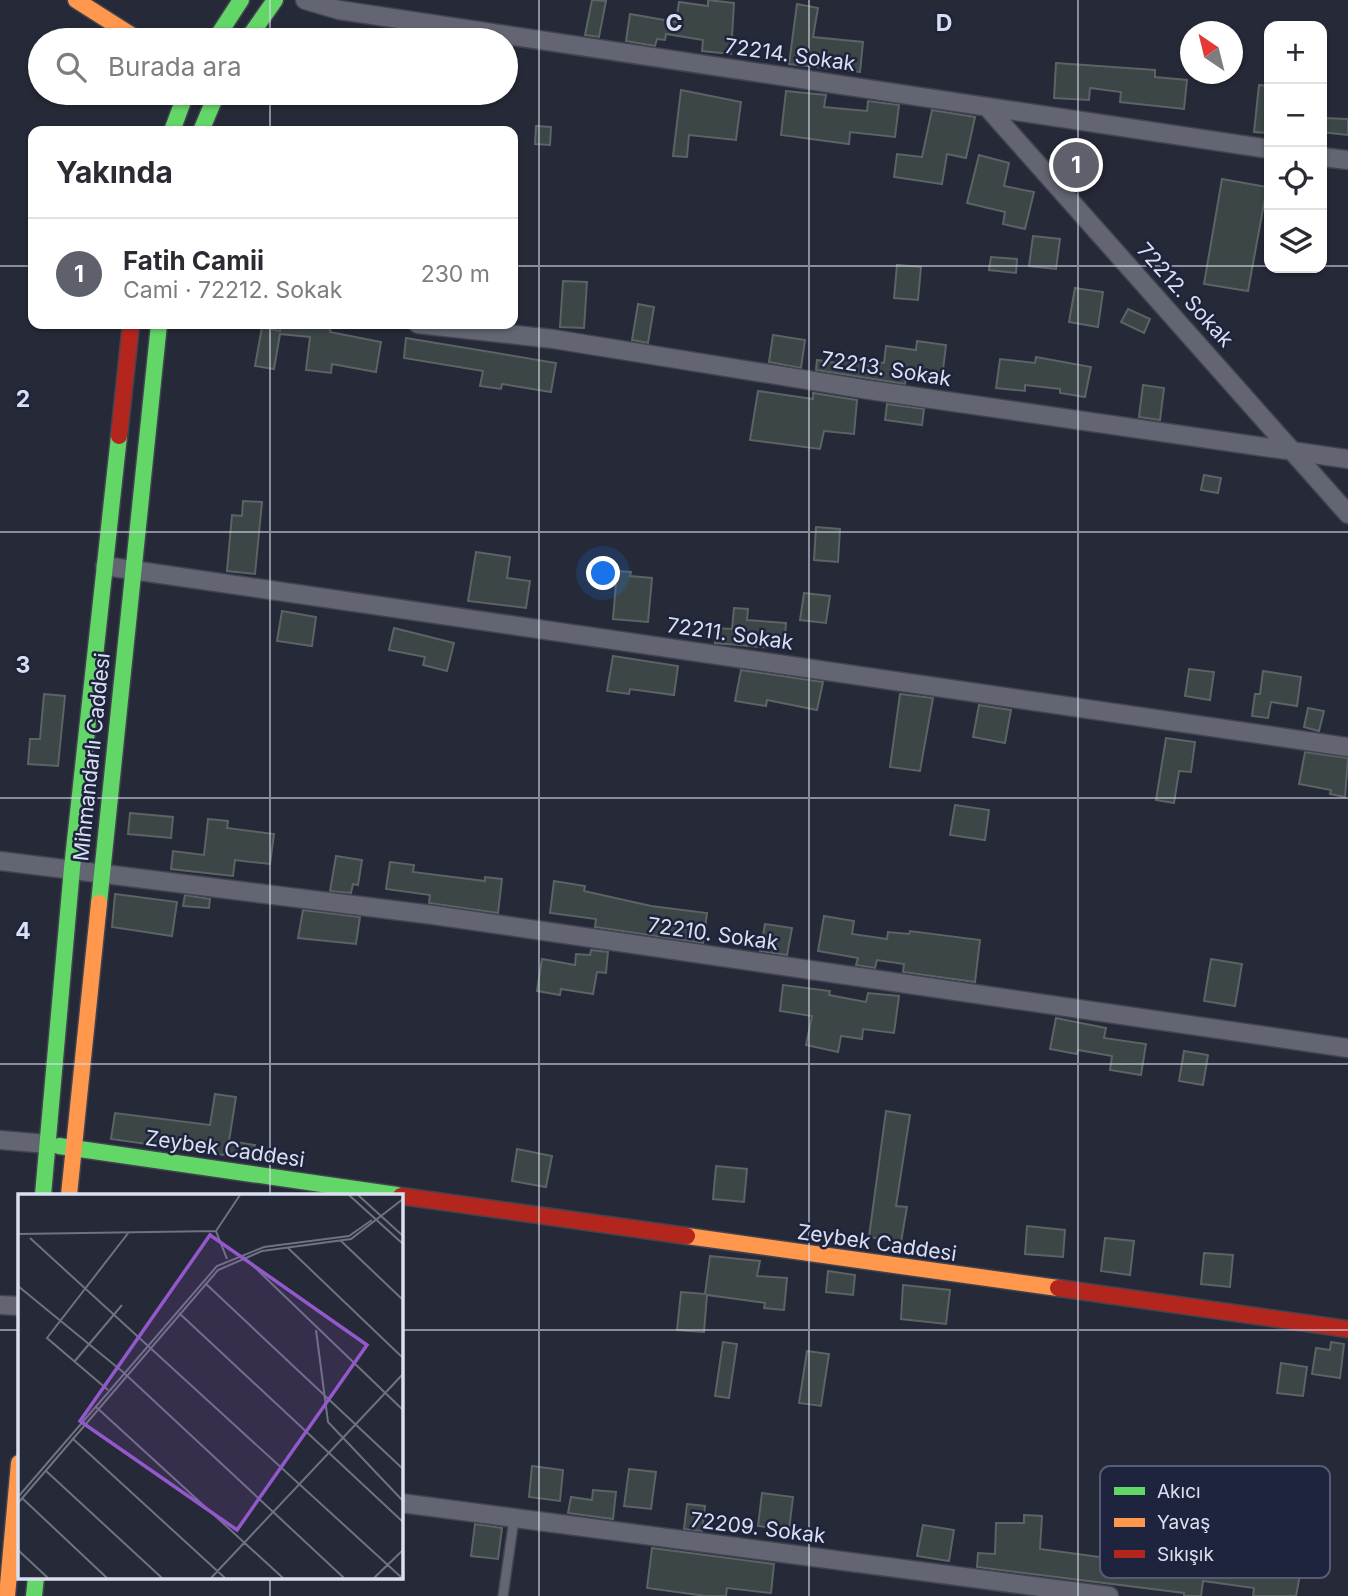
<!DOCTYPE html>
<html lang="tr">
<meta charset="utf-8">
<style>
:root{--surface:#fff;--page:#f7f7f7;--text:#2b2b33;--muted:#7c7c81;--line:#e1e1e2;--accent:#5e606b}
body{margin:0;font-family:Inter,sans-serif;background:var(--page);color:var(--text)}
.controls{position:absolute;right:21px;top:21px;display:grid;overflow:hidden;border-radius:14px;box-shadow:0 2px 5px #0004}
.controls button{width:63px;height:63px;display:grid;place-items:center;padding:0;border:0;border-bottom:2px solid var(--line);background:var(--surface);color:var(--text);font:35px sans-serif}
.compass{position:absolute;left:1180px;top:21px;width:63px;height:63px;border-radius:50%;background:var(--surface);box-shadow:0 2px 5px #0004;rotate:325deg}
.you{position:absolute;left:604px;top:574px;width:24px;height:24px;margin:-18px;border:5px solid #fff;border-radius:50%;background:#1a73e8;box-shadow:0 0 0 10px #1a73e833}
.badge{display:grid;place-items:center;width:46px;height:46px;border-radius:50%;background:var(--accent);color:#fff;font-size:23px;font-weight:700}
.pin{position:absolute;translate:-50% -50%;border:4px solid #fff;box-shadow:0 2px 7px #0006}
.list{margin:0;padding:0;list-style:none}
h2{display:flex;justify-content:space-between;align-items:center;height:91px;margin:0;padding:0 28px;font-size:30px}
h2 small{font-size:23px;font-weight:400;color:var(--muted)}
.list li{display:grid;grid-template-columns:46px 1fr auto;gap:21px;align-items:center;box-sizing:border-box;height:112px;padding:0 28px;border-top:2px solid var(--line)}
.list b{display:block;font-size:26px;white-space:nowrap}
.list p{margin:0;font-size:23px;white-space:nowrap;color:var(--muted)}
.list em{font-size:23px;font-style:normal;color:var(--muted)}
.icon{flex:none;width:38px;height:38px;fill:none;stroke:currentColor;stroke-width:2;stroke-linecap:round;stroke-linejoin:round}
.map{position:relative;flex:none;width:1348px;height:1596px;overflow:hidden}
.search{position:absolute;background:var(--surface);box-shadow:0 2px 5px #0004;left:28px;top:28px;width:490px;height:77px;display:flex;align-items:center;gap:18px;box-sizing:border-box;padding:0 24px;border-radius:38px;color:var(--muted);font-size:26px}
.panel{position:absolute;background:var(--surface);box-shadow:0 2px 5px #0004;left:28px;top:126px;width:490px;height:203px;border-radius:14px}
.map>svg:first-child{display:block}
.building{fill:#3c4646;stroke:#5c6365;stroke-width:2}
.lines{fill:none;stroke-linecap:round;stroke-linejoin:round}
.lane-casing{stroke:#414450;stroke-width:12}
.street-casing{stroke:#414450;stroke-width:21}
.fast-casing{stroke:#414450;stroke-width:19}
.slow-casing{stroke:#414450;stroke-width:19}
.jam-casing{stroke:#414450;stroke-width:19}
.lane{stroke:#636672;stroke-width:9}
.street{stroke:#636672;stroke-width:18}
.fast{stroke:#63d668;stroke-width:16}
.slow{stroke:#ff974d;stroke-width:16}
.jam{stroke:#b3261e;stroke-width:16}
.grid{fill:none;stroke:#dbe0f1;stroke-width:2;stroke-opacity:0.55}
.labels{text-anchor:middle;stroke-width:5;stroke-linejoin:round;paint-order:stroke}
.street-label{font-size:21px;fill:#dbe0f1;stroke:#1f243e}
.inset-road{fill:none;stroke:#6e7281;stroke-width:2}
.view{fill:#9359cc;fill-opacity:0.15;stroke:#9359cc;stroke-width:3.5}
.inset-edge{fill:none;stroke:#dbe0f1;stroke-width:3.5}
.key{fill:#1f243e;stroke:#575c74;stroke-width:2}
.key-label{font-size:19px;fill:#dbe0f1}
.grid-label{font-size:23px;text-anchor:middle;font-weight:bold;fill:#dbe0f1;stroke:#1f243e;stroke-width:5;stroke-linejoin:round;paint-order:stroke}
</style>
<div class="map">
<svg width="1348" height="1596" viewBox="0 0 1348 1596">
<rect width="100%" height="100%" fill="#262937"/>
<path class="building" d="M 592,0 L 606,1 L 599,37 L 585,35 Z
M 708,0 L 734,3 L 731,54 L 702,51 L 703,40 L 666,34 L 665,40 L 657,39 L 655,46 L 626,41 L 630,14 L 676,22 L 679,2 L 708,6 Z
M 797,4 L 818,8 L 813,37 L 863,42 L 860,72 L 789,64 Z
M 1056,63 L 1155,70 L 1155,77 L 1187,80 L 1184,109 L 1120,102 L 1121,92 L 1090,88 L 1089,100 L 1054,98 Z
M 1259,85 L 1269,86 L 1269,133 L 1254,132 Z
M 681,90 L 741,102 L 736,140 L 689,135 L 687,157 L 673,156 Z
M 786,91 L 826,95 L 824,107 L 867,111 L 868,101 L 899,105 L 895,137 L 850,132 L 849,144 L 781,135 Z
M 932,110 L 975,117 L 966,158 L 947,154 L 942,184 L 894,177 L 897,154 L 922,157 Z
M 1322,118 L 1348,119 L 1348,135 L 1322,132 Z
M 536,126 L 551,127 L 550,145 L 535,144 Z
M 1079,140 L 1101,170 L 1075,189 L 1051,160 Z
M 979,155 L 1009,163 L 1004,186 L 1034,192 L 1025,229 L 1003,224 L 1005,212 L 967,203 Z
M 1222,179 L 1267,187 L 1248,291 L 1204,284 Z
M 1033,236 L 1060,239 L 1056,269 L 1029,266 Z
M 991,257 L 1017,259 L 1016,273 L 989,270 Z
M 897,265 L 921,267 L 918,300 L 894,298 Z
M 563,281 L 587,282 L 584,328 L 560,327 Z
M 1075,288 L 1103,292 L 1098,327 L 1069,322 Z
M 638,304 L 654,307 L 648,343 L 632,340 Z
M 1128,309 L 1150,319 L 1144,333 L 1121,322 Z
M 281,324 L 331,324 L 330,332 L 381,342 L 376,372 L 332,364 L 331,373 L 306,370 L 310,337 L 280,334 L 274,369 L 255,366 L 262,327 L 280,331 Z
M 773,335 L 805,340 L 801,368 L 769,362 Z
M 406,338 L 556,363 L 551,392 L 502,384 L 501,389 L 480,386 L 483,371 L 404,358 Z
M 917,341 L 946,345 L 942,378 L 907,374 L 905,384 L 816,370 L 817,360 L 837,363 L 838,358 L 884,363 L 886,346 L 916,350 Z
M 1036,357 L 1091,367 L 1085,397 L 1060,393 L 1060,389 L 1025,385 L 1025,391 L 996,388 L 1000,359 L 1035,363 Z
M 1143,385 L 1164,388 L 1160,420 L 1139,417 Z
M 758,391 L 813,399 L 813,393 L 857,400 L 854,434 L 824,431 L 820,449 L 750,440 Z
M 887,404 L 924,409 L 922,425 L 885,420 Z
M 1204,475 L 1221,478 L 1218,493 L 1201,490 Z
M 243,501 L 262,502 L 255,574 L 227,571 L 232,515 L 242,516 Z
M 816,527 L 840,529 L 838,562 L 814,560 Z
M 476,552 L 510,557 L 507,578 L 530,581 L 526,608 L 468,601 Z
M 617,571 L 631,572 L 630,576 L 652,578 L 648,622 L 613,619 Z
M 804,593 L 830,596 L 826,623 L 800,620 Z
M 734,608 L 748,609 L 747,620 L 786,623 L 784,649 L 715,643 L 716,628 L 732,629 Z
M 282,611 L 316,617 L 312,646 L 277,641 Z
M 394,628 L 454,643 L 447,671 L 423,665 L 425,657 L 389,650 Z
M 613,656 L 678,666 L 674,695 L 630,689 L 629,694 L 607,691 Z
M 1189,669 L 1214,672 L 1210,700 L 1185,696 Z
M 741,670 L 823,682 L 817,710 L 767,700 L 766,706 L 735,701 Z
M 1263,671 L 1301,677 L 1297,706 L 1271,702 L 1268,718 L 1252,716 L 1255,694 L 1260,694 Z
M 44,694 L 65,696 L 58,766 L 28,764 L 30,739 L 40,739 Z
M 900,694 L 933,698 L 920,771 L 890,767 Z
M 979,705 L 1011,710 L 1005,743 L 973,737 Z
M 1308,708 L 1324,711 L 1319,731 L 1304,727 Z
M 1166,738 L 1195,742 L 1191,772 L 1179,771 L 1174,803 L 1156,800 Z
M 1305,752 L 1348,758 L 1345,797 L 1330,794 L 1331,790 L 1299,784 Z
M 955,805 L 989,810 L 985,840 L 950,835 Z
M 130,813 L 173,817 L 171,838 L 128,834 Z
M 208,819 L 228,821 L 227,828 L 274,834 L 270,864 L 235,860 L 233,876 L 171,869 L 173,851 L 204,855 Z
M 336,856 L 362,860 L 358,885 L 353,884 L 351,893 L 330,891 Z
M 390,862 L 414,865 L 413,872 L 485,881 L 485,877 L 502,879 L 498,913 L 429,903 L 430,895 L 386,889 Z
M 554,881 L 585,886 L 584,891 L 651,906 L 707,913 L 703,943 L 595,927 L 596,919 L 550,913 Z
M 115,894 L 177,902 L 172,936 L 112,927 Z
M 185,895 L 210,899 L 209,908 L 183,906 Z
M 303,910 L 360,917 L 356,944 L 298,938 Z
M 824,916 L 854,921 L 852,934 L 887,939 L 888,932 L 909,934 L 910,931 L 980,940 L 975,982 L 903,972 L 904,964 L 877,960 L 875,968 L 856,965 L 858,958 L 818,951 Z
M 765,924 L 792,928 L 787,955 L 760,951 Z
M 591,950 L 608,952 L 606,973 L 597,972 L 593,994 L 561,989 L 560,995 L 537,991 L 542,959 L 575,965 L 576,954 L 590,955 Z
M 1211,959 L 1242,964 L 1235,1006 L 1204,1001 Z
M 783,985 L 830,991 L 829,995 L 866,1002 L 868,993 L 899,996 L 894,1033 L 863,1029 L 862,1039 L 841,1036 L 838,1052 L 806,1045 L 812,1016 L 780,1011 Z
M 1056,1018 L 1106,1028 L 1104,1038 L 1146,1044 L 1141,1075 L 1110,1070 L 1112,1056 L 1078,1050 L 1077,1054 L 1050,1049 Z
M 1184,1051 L 1208,1055 L 1203,1085 L 1179,1081 Z
M 215,1094 L 236,1097 L 229,1141 L 255,1145 L 253,1159 L 111,1139 L 115,1113 L 210,1125 Z
M 886,1111 L 910,1115 L 896,1206 L 907,1207 L 901,1242 L 869,1237 Z
M 517,1149 L 552,1156 L 546,1187 L 512,1181 Z
M 716,1166 L 747,1169 L 744,1202 L 713,1199 Z
M 1027,1226 L 1065,1230 L 1063,1257 L 1025,1254 Z
M 1105,1238 L 1134,1241 L 1130,1275 L 1101,1271 Z
M 1204,1253 L 1233,1255 L 1230,1287 L 1201,1284 Z
M 710,1256 L 760,1261 L 757,1276 L 787,1278 L 784,1310 L 764,1308 L 765,1303 L 707,1295 L 704,1332 L 677,1330 L 681,1292 L 705,1294 Z
M 828,1271 L 855,1275 L 853,1295 L 826,1292 Z
M 903,1285 L 950,1290 L 946,1324 L 901,1319 Z
M 723,1342 L 737,1344 L 729,1398 L 715,1396 Z
M 1331,1342 L 1344,1344 L 1340,1378 L 1312,1374 L 1316,1348 L 1330,1350 Z
M 807,1351 L 829,1354 L 821,1406 L 799,1403 Z
M 1281,1363 L 1307,1367 L 1303,1396 L 1277,1393 Z
M 532,1466 L 563,1470 L 560,1501 L 529,1497 Z
M 629,1469 L 656,1472 L 651,1509 L 624,1506 Z
M 593,1490 L 616,1492 L 613,1519 L 568,1513 L 571,1497 L 592,1500 Z
M 762,1493 L 793,1497 L 789,1530 L 758,1526 Z
M 687,1504 L 705,1506 L 702,1531 L 684,1529 Z
M 1024,1515 L 1042,1516 L 1040,1549 L 1137,1562 L 1138,1550 L 1205,1558 L 1207,1547 L 1231,1550 L 1237,1519 L 1257,1522 L 1250,1558 L 1282,1562 L 1282,1566 L 1301,1569 L 1296,1596 L 1253,1596 L 1254,1588 L 1203,1581 L 1201,1596 L 1184,1596 L 1184,1593 L 977,1567 L 978,1553 L 995,1554 L 996,1523 L 1024,1523 Z
M 475,1524 L 502,1528 L 498,1559 L 471,1556 Z
M 923,1525 L 954,1530 L 949,1561 L 917,1556 Z
M 652,1548 L 774,1564 L 771,1593 L 727,1588 L 726,1596 L 706,1596 L 647,1588 Z"/>
<g class="lines">
<defs>
<path id="lane" d="M 503,1596 L 514,1519"/>
<path id="street" d="M 305,0 L 339,10 L 1269,149
M 987,107 L 1348,514
M 1322,157 L 1348,160
M 418,324 L 553,339 L 869,390 L 1348,459
M 105,566 L 1348,747
M 0,861 L 433,915 L 1348,1048
M 0,1140 L 48,1144
M 0,1305 L 19,1306
M 401,1503 L 1109,1596"/>
<path id="fast" d="M 215,40 L 241,0
M 247,40 L 275,0
M 172,131 L 186,93
M 201,131 L 217,93
M 99,903 L 159,324
M 59,1146 L 397,1195
M 43,1195 L 72,868 L 119,436
M 34,1596 L 36,1577"/>
<path id="slow" d="M 76,0 L 139,40
M 69,1195 L 99,903
M 687,1236 L 1058,1288
M 7,1596 L 19,1463"/>
<path id="jam" d="M 119,436 L 131,324
M 401,1196 L 687,1236
M 1058,1288 L 1348,1329"/>
</defs>
<use href="#lane" class="lane-casing"/>
<use href="#street" class="street-casing"/>
<use href="#fast" class="fast-casing"/>
<use href="#slow" class="slow-casing"/>
<use href="#jam" class="jam-casing"/>
<use href="#lane" class="lane"/>
<use href="#street" class="street"/>
<use href="#fast" class="fast"/>
<use href="#slow" class="slow"/>
<use href="#jam" class="jam"/>
</g>
<path class="grid" d="M 270,0 L 270,40M 539,0 L 539,1596M 809,0 L 809,1596M 1078,0 L 1078,1596M 270,93 L 270,131M 0,266 L 33,266M 513,266 L 1269,266M 1322,266 L 1348,266M 270,324 L 270,1195M 0,532 L 1348,532M 0,798 L 1348,798M 0,1064 L 1348,1064M 0,1330 L 19,1330M 401,1330 L 1348,1330M 270,1577 L 270,1596"/>
<g class="labels">
<g class="street-label">
<text transform="translate(790 55) rotate(8)" y="7">72214. Sokak</text>
<text transform="translate(1185 295) rotate(48)" y="7">72212. Sokak</text>
<text transform="translate(886 369) rotate(9)" y="7">72213. Sokak</text>
<text transform="translate(730 634) rotate(8)" y="7">72211. Sokak</text>
<text transform="translate(92 757) rotate(-84)" y="7">Mihmandarlı Caddesi</text>
<text transform="translate(713 934) rotate(8)" y="7">72210. Sokak</text>
<text transform="translate(225 1149) rotate(8)" y="7">Zeybek Caddesi</text>
<text transform="translate(877 1243) rotate(8)" y="7">Zeybek Caddesi</text>
<text transform="translate(758 1528) rotate(7)" y="7">72209. Sokak</text>
</g>
</g>
<g transform="translate(18 1194)">
<rect width="385" height="385" fill="#262937"/>
<path class="inset-road" d="M 331,1 L 385,50M 340,1 L 385,42M 0,40 L 198,37M 12,44 L 384,384M 322,46 L 385,106M 269,53 L 385,164M 226,63 L 385,216M 209,65 L 198,37 L 222,1M 187,89 L 385,275M 0,92 L 105,178 L 326,384M 161,119 L 385,328M 298,136 L 310,228 L 385,307M 56,168 L 104,111M 90,196 L 29,144 L 111,38M 77,212 L 265,384M 54,244 L 207,384M 27,276 L 144,384M 0,303 L 199,72 L 246,53 L 331,42 L 354,26M 4,304 L 89,384M 0,309 L 200,76 L 244,57 L 333,45 L 385,5M 0,356 L 30,384M 193,384 L 385,180M 356,384 L 385,356"/>
<path class="view" d="M 192,41 L 349,151 L 219,336 L 62,227 Z"/>
<rect width="385" height="385" class="inset-edge"/>
</g>
<rect x="1100" y="1466" width="230" height="112" rx="10" class="key"/>
<rect x="1114" y="1487" width="31" height="8" fill="#63d668"/>
<rect x="1114" y="1518" width="31" height="9" fill="#ff974d"/>
<rect x="1114" y="1550" width="31" height="8" fill="#b3261e"/>
<g class="key-label">
<text x="1157" y="1498">Akıcı</text>
<text x="1157" y="1529">Yavaş</text>
<text x="1157" y="1561">Sıkışık</text>
</g>
<g class="grid-label">
<text x="674" y="31">C</text>
<text x="944" y="31">D</text>
<text x="23" y="407">2</text>
<text x="23" y="673">3</text>
<text x="23" y="939">4</text>
</g>
</svg>
<div class="controls">
<button>+</button>
<button>−</button>
<button><svg class="icon" aria-label="locate" viewBox="0 0 24 24"><circle cx="12" cy="12" r="6"/><path d="M12 2v4M12 18v4M2 12h4M18 12h4"/></svg></button>
<button><svg class="icon" aria-label="layers" viewBox="0 0 24 24"><path d="M12 4l9 5-9 5-9-5zM3 14l9 5 9-5"/></svg></button>
</div>
<svg class="compass" viewBox="-18 -18 36 36"><path d="M0-13l5 13h-10z" fill="#e53935"/><path d="M0 13l5-13h-10z" fill="#7c7c81"/></svg>
<div class="you"></div>
<div class="pin badge" style="left:1076px;top:165px">1</div>
<div class="search"><svg class="icon" aria-label="search" viewBox="0 0 24 24"><circle cx="10" cy="10" r="6"/><path d="M15 15l6 6"/></svg>Burada ara</div>
<section class="panel">
<h2>Yakında<small></small></h2>
<ul class="list">
<li><span class="badge">1</span><div><b>Fatih Camii</b><p>Cami · 72212. Sokak</p></div><em>230 m</em></li>
</ul>
</section>
</div>
